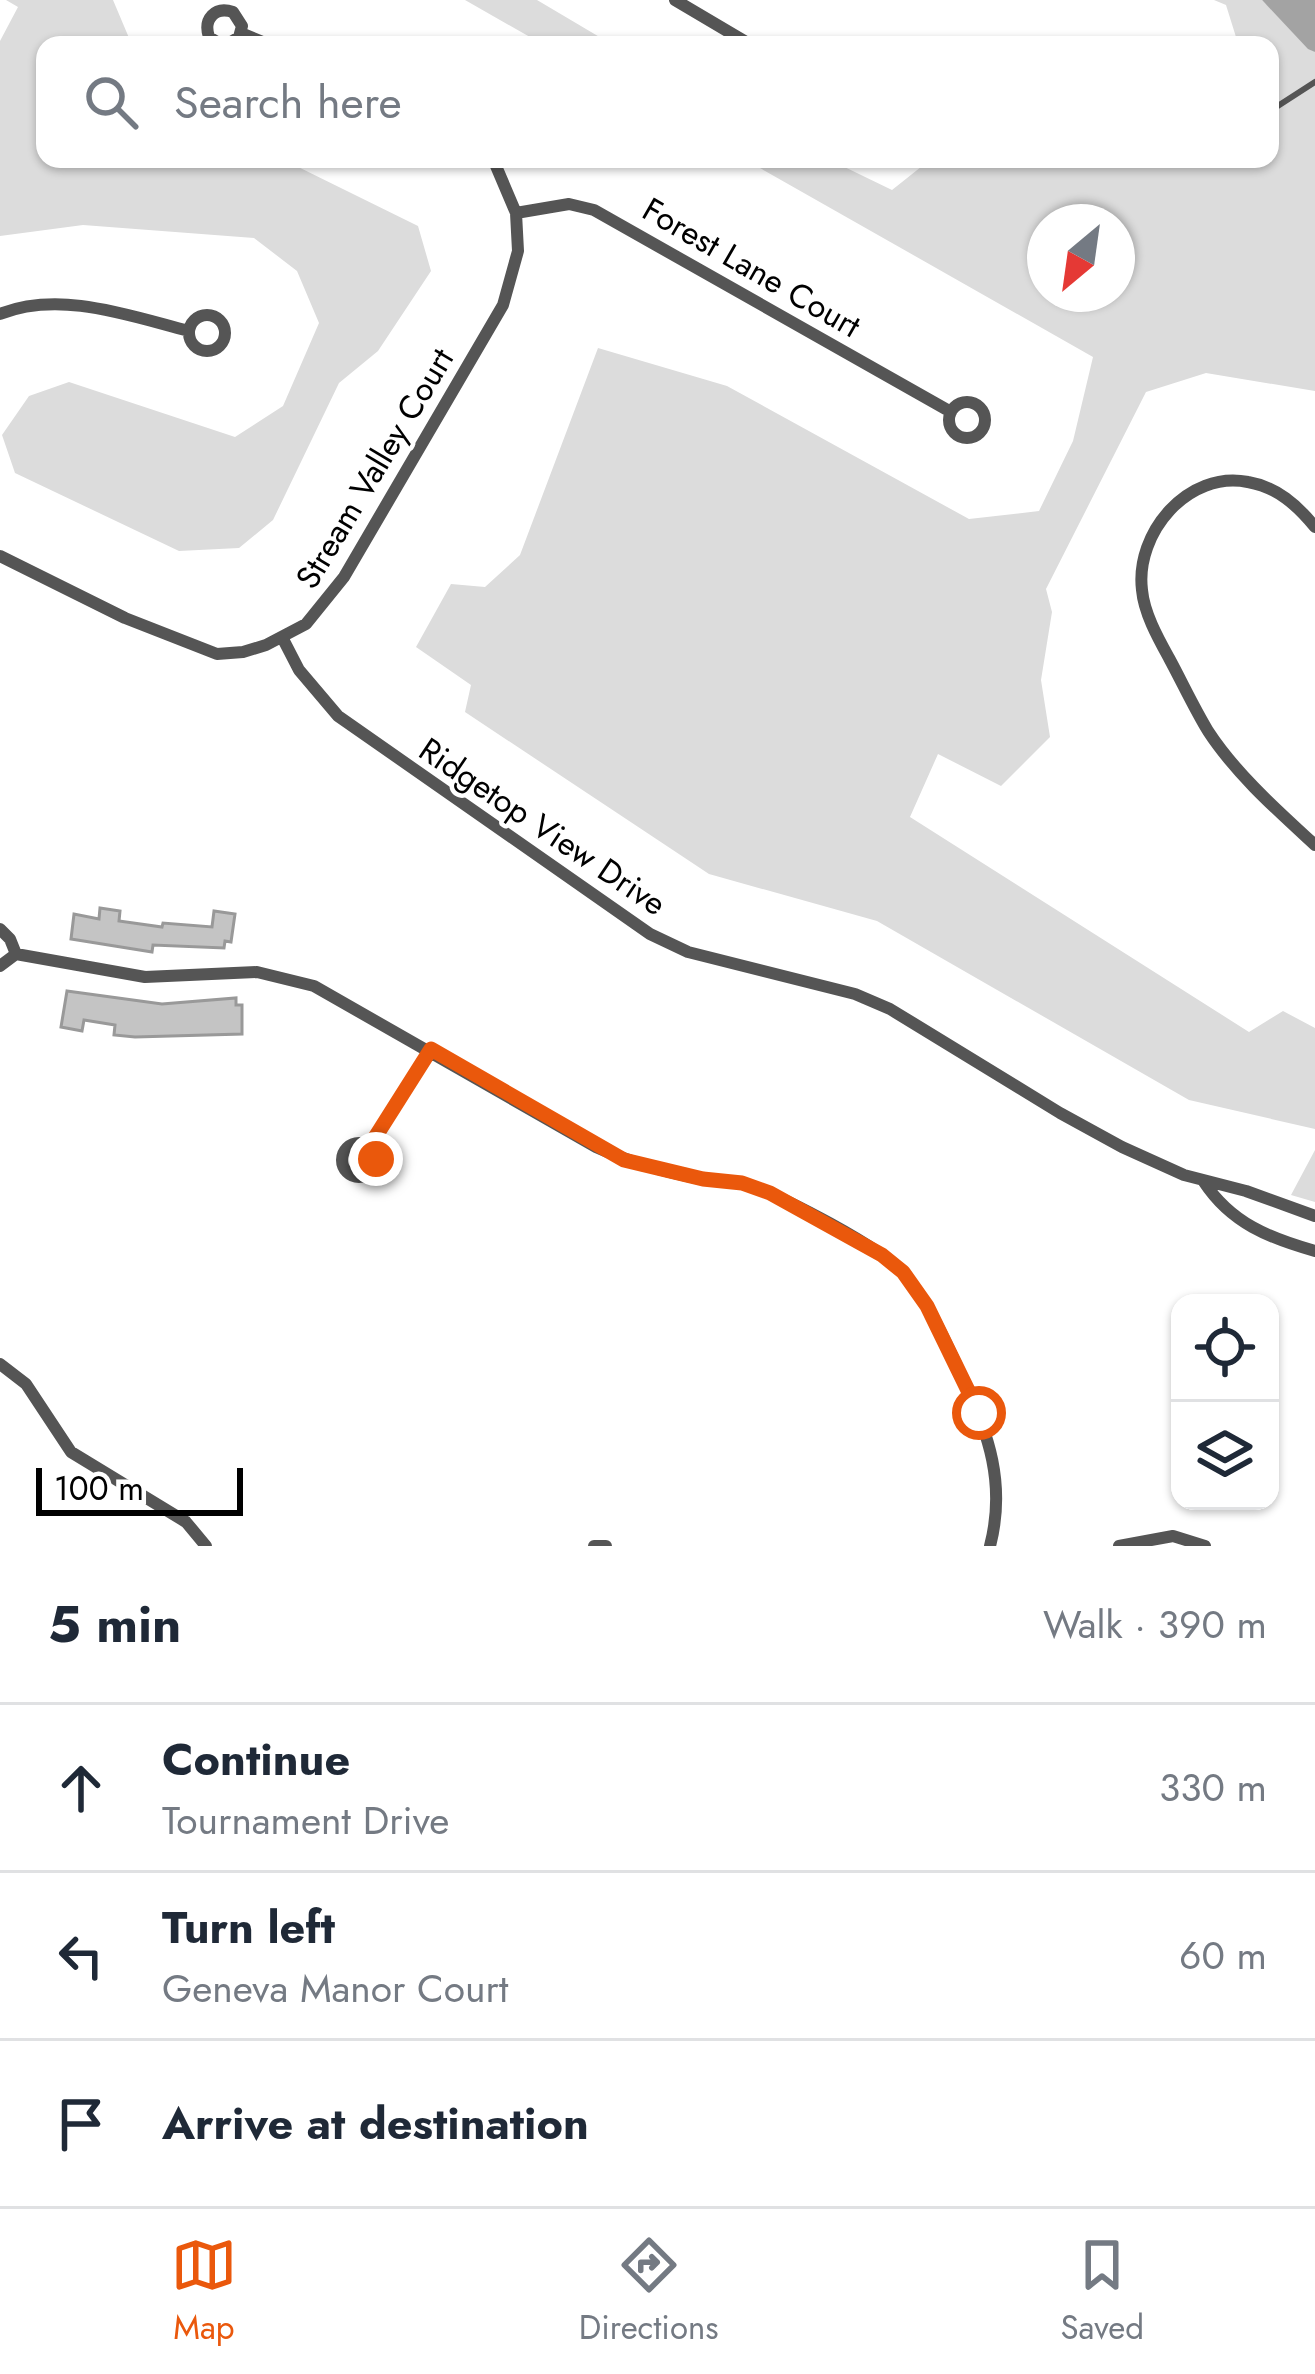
<!DOCTYPE html>
<meta charset="utf-8">
<style>
:root{--surface:#fff;--page:#f2f2f3;--text:#1f2937;--muted:#747a83;--line:#e0e1e3;--accent:#ea580c}
body{margin:0;font-family:Jost,sans-serif;background:var(--page);color:var(--text)}
.controls{position:absolute;right:36px;bottom:36px;display:grid;overflow:hidden;border-radius:24px;box-shadow:0 3px 9px #0004}
.controls button{width:108px;height:108px;display:grid;place-items:center;padding:0;border:0;border-bottom:3px solid var(--line);background:var(--surface);color:var(--text);font:60px sans-serif}
.compass{position:absolute;left:1027px;top:204px;width:108px;height:108px;border-radius:50%;background:var(--surface);box-shadow:0 3px 9px #0004;rotate:209deg}
.scale{position:absolute;left:36px;bottom:30px;width:207px;box-sizing:border-box;padding-left:12px;border:6px solid #000;border-top:0;font-size:33px;line-height:42px;white-space:nowrap;color:#000;-webkit-text-stroke:9px #fff;paint-order:stroke}
.stop{position:absolute;width:36px;height:36px;margin:-27px;border:9px solid #ea580c;border-radius:50%;background:#fff}
.stop.end{background:#ea580c;border-color:#fff;box-shadow:0 3px 12px #0008}
.list{margin:0;padding:0;list-style:none}
h2{display:flex;justify-content:space-between;align-items:center;height:156px;margin:0;padding:0 48px;font-size:51px}
h2 small{font-size:39px;font-weight:400;color:var(--muted)}
.list li{display:grid;grid-template-columns:78px 1fr auto;gap:36px;align-items:center;box-sizing:border-box;height:168px;padding:0 48px;border-top:3px solid var(--line)}
.list b{display:block;font-size:45px;white-space:nowrap}
.list p{margin:0;font-size:39px;white-space:nowrap;color:var(--muted)}
.list em{font-size:39px;font-style:normal;color:var(--muted)}
.icon{flex:none;width:66px;height:66px;fill:none;stroke:currentColor;stroke-width:2;stroke-linecap:round;stroke-linejoin:round}
.map{position:relative;flex:none;width:1315px;height:1546px;overflow:hidden}
.search{position:absolute;background:var(--surface);box-shadow:0 3px 9px #0004;left:36px;right:36px;top:36px;height:132px;display:flex;align-items:center;gap:30px;box-sizing:border-box;padding:0 42px;border-radius:24px;color:var(--muted);font-size:45px}
.sheet{height:660px;background:var(--surface)}
nav{display:flex;justify-content:space-around;align-items:center;box-sizing:border-box;height:168px;border-top:3px solid var(--line);background:var(--surface);font-size:33px;color:var(--muted)}
nav a{display:grid;justify-items:center;gap:6px}
nav .on{color:var(--accent)}
.map>svg:first-child{display:block}
.green{fill:#dcdcdc;fill-rule:evenodd}
.water{fill:#a3a3a3}
.building{fill:#c4c4c4;stroke:#999;stroke-width:3}
.lines{fill:none;stroke-linecap:round;stroke-linejoin:round}
.service{stroke:#555;stroke-width:6}
.minor{stroke:#555;stroke-width:12}
.route{stroke:#ea580c;stroke-width:15}
.labels{text-anchor:middle;stroke-width:9;stroke-linejoin:round;paint-order:stroke}
.street-label{font-size:33px;fill:#000;stroke:#fff}
</style>
<div class="map">
<svg width="1315" height="1546" viewBox="0 0 1315 1546">
<rect width="100%" height="100%" fill="#fff"/>
<path class="green" d="M 6,0 L 113,0 L 132,45 L 45,45 L 45,159 L 282,159 L 418,226 L 431,271 L 378,351 L 339,383 L 273,520 L 239,548 L 179,551 L 15,473 L 2,435 L 29,396 L 69,382 L 235,437 L 283,406 L 319,323 L 297,271 L 254,238 L 83,225 L 0,236 L 0,41 L 18,7 Z
M 465,0 L 537,0 L 613,45 L 544,45 Z
M 1214,0 L 1262,0 L 1315,52 L 1315,391 L 1206,373 L 1146,392 L 1046,589 L 1052,612 L 1041,680 L 1050,737 L 1001,786 L 938,754 L 910,817 L 1249,1032 L 1283,1011 L 1315,1028 L 1315,1129 L 1189,1100 L 877,921 L 709,874 L 465,712 L 471,685 L 416,647 L 451,584 L 485,587 L 520,555 L 598,348 L 727,386 L 969,519 L 1039,511 L 1073,441 L 1093,357 L 744,159 L 828,159 L 892,190 L 931,159 L 1270,159 L 1270,45 L 1233,45 L 1236,37 L 1226,5 ZM 1045,222 L 1117,222 L 1117,294 L 1045,294 Z
M 1315,1150 L 1315,1202 L 1291,1195 Z"/>
<path class="water" d="M 1262,0 L 1315,0 L 1315,52 L 1308,49 Z"/>
<path class="building" d="M 100,908 L 120,911 L 119,921 L 162,927 L 163,923 L 212,927 L 214,911 L 235,914 L 231,942 L 225,941 L 224,948 L 153,945 L 152,952 L 71,939 L 74,914 L 99,919 Z
M 67,991 L 162,1004 L 236,998 L 236,1005 L 242,1005 L 242,1034 L 135,1037 L 114,1035 L 115,1025 L 84,1020 L 82,1031 L 61,1027 Z"/>
<g class="lines">
<path class="service" d="M 1270,111 L 1315,82"/>
<path class="minor" d="M 675,0 L 751,45
M 241,33 L 270,45
M 222,45 L 209,37 C 203,19 215,6 233,12 L 242,26 L 239,37 L 226,45
M 516,213 L 569,204 L 594,210 L 951,412
M 0,314 C 60,290 130,316 189,331
M189 333a18 18 0 1 1 36 0a18 18 0 1 1-36 0Z
M949 420a18 18 0 1 1 36 0a18 18 0 1 1-36 0Z
M 1315,527 C 1297,505 1277,487 1248,482 C 1188,470 1135,533 1142,590 C 1144,613 1158,638 1169,658 C 1182,682 1194,708 1208,731 C 1236,774 1278,811 1315,845
M 0,556 L 125,618 L 217,654 L 243,652 L 266,645 L 306,624 L 344,577 L 503,305 L 518,251 L 516,213 L 493,159
M 283,639 L 299,670 L 338,716 L 650,934 L 688,952 L 855,994 L 890,1009 L 1060,1113 L 1122,1147 L 1184,1175 L 1246,1191 L 1315,1216
M 0,929 L 10,939 L 16,954
M 0,966 L 16,954 L 145,977 L 257,972 L 314,986 L 596,1147 C 629,1162 665,1172 701,1179 C 716,1182 732,1180 746,1185 C 781,1195 883,1248 905,1275 C 930,1305 947,1344 963,1379 C 989,1434 1006,1485 990,1546
M342 1160a17 17 0 1 1 34 0a17 17 0 1 1-34 0Z
M 369,1147 L 431,1050
M 1204,1182 C 1231,1223 1269,1238 1315,1251
M 0,1364 L 26,1384 L 71,1452 L 186,1522 L 206,1546
M 594,1546 L 606,1546
M 1119,1546 L 1173,1536 L 1205,1546"/>
</g>
<g class="lines">
<path class="route" d="M 376,1159 L 369,1147 L 431,1049 L 624,1160 L 703,1179 L 742,1183 L 770,1193 L 882,1255 L 903,1272 L 927,1306 L 979,1413"/>
</g>
<g class="labels">
<g class="street-label">
<text transform="translate(752 267) rotate(30)" y="12">Forest Lane Court</text>
<text transform="translate(374 468) rotate(-59)" y="12">Stream Valley Court</text>
<text transform="translate(543 826) rotate(34)" y="12">Ridgetop View Drive</text>
</g>
</g>
</svg>
<div class="controls">
<button><svg class="icon" aria-label="locate" viewBox="0 0 24 24"><circle cx="12" cy="12" r="6"/><path d="M12 2v4M12 18v4M2 12h4M18 12h4"/></svg></button>
<button><svg class="icon" aria-label="layers" viewBox="0 0 24 24"><path d="M12 4l9 5-9 5-9-5zM3 14l9 5 9-5"/></svg></button>
</div>
<svg class="compass" viewBox="-18 -18 36 36"><path d="M0-13l5 13h-10z" fill="#e53935"/><path d="M0 13l5-13h-10z" fill="#747a83"/></svg>
<div class="scale">100 m</div>
<div class="stop" style="left:979px;top:1413px"></div>
<div class="stop end" style="left:376px;top:1159px"></div>
<div class="search"><svg class="icon" aria-label="search" viewBox="0 0 24 24"><circle cx="10" cy="10" r="6"/><path d="M15 15l6 6"/></svg>Search here</div>
</div>
<section class="sheet">
<h2>5 min<small>Walk · 390 m</small></h2>
<ul class="list">
<li><svg class="icon" aria-label="ahead" viewBox="0 0 24 24"><path d="M12 20V5M6 11l6-6 6 6"/></svg><div><b>Continue</b><p>Tournament Drive</p></div><em>330 m</em></li>
<li><svg class="icon" aria-label="left" viewBox="0 0 24 24"><path d="M17 20v-9H6M10 6l-5 5 5 5"/></svg><div><b>Turn left</b><p>Geneva Manor Court</p></div><em>60 m</em></li>
<li><svg class="icon" aria-label="arrive" viewBox="0 0 24 24"><path d="M6 21V4h12l-3 4 3 4H6"/></svg><div><b>Arrive at destination</b></div></li>
</ul>
</section>
<nav>
<a class="on"><svg class="icon" aria-label="map" viewBox="0 0 24 24"><path d="M3 6l6-2 6 2 6-2v14l-6 2-6-2-6 2zM9 4v14M15 6v14"/></svg>Map</a>
<a><svg class="icon" aria-label="directions" viewBox="0 0 24 24"><path d="M12 3l9 9-9 9-9-9zM9 14v-3h6M13 9l2 2-2 2"/></svg>Directions</a>
<a><svg class="icon" aria-label="saved" viewBox="0 0 24 24"><path d="M7 4h10v16l-5-4-5 4z"/></svg>Saved</a>
</nav>
